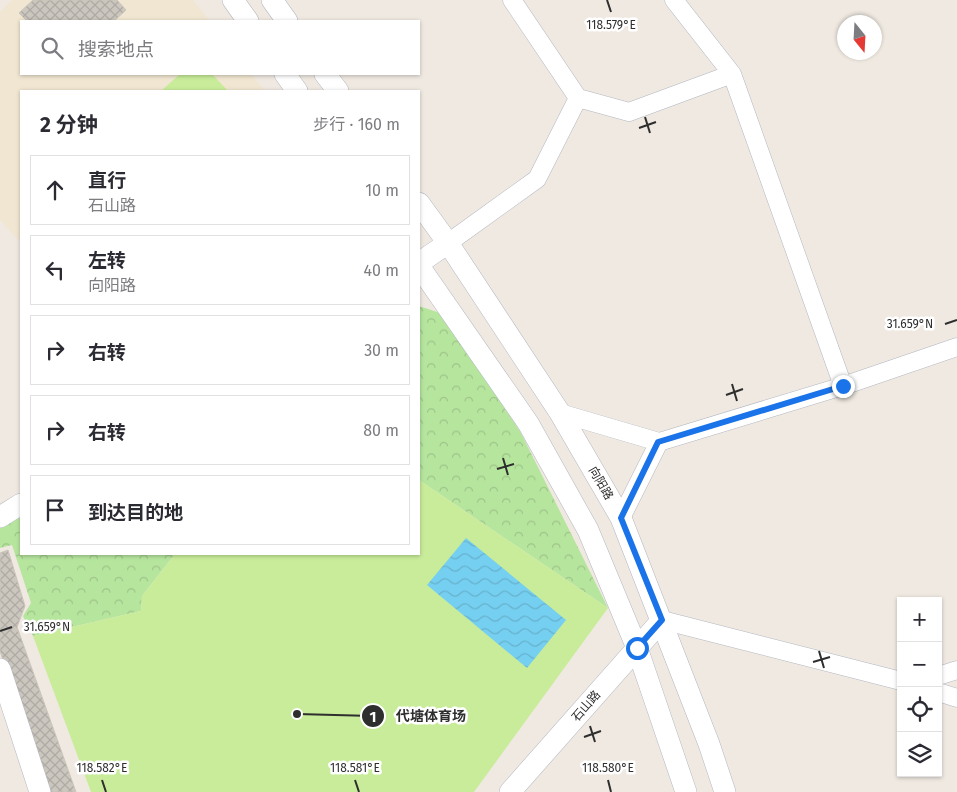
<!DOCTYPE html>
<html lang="zh">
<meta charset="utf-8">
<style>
:root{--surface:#fff;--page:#f7f7f7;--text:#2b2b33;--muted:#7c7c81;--line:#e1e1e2}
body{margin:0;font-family:"Fira Sans","Noto Sans SC",sans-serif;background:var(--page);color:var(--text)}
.controls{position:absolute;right:15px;bottom:15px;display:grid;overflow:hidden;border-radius:0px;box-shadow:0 1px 4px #0004}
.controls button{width:45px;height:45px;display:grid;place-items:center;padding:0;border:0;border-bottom:1px solid var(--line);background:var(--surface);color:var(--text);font:25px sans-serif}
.compass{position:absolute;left:837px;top:15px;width:45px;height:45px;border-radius:50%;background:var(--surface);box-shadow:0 1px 4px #0004;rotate:162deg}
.stop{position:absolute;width:15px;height:15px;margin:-11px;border:4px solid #1a73e8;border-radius:50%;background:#fff}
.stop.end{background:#1a73e8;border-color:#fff;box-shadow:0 1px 5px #0008}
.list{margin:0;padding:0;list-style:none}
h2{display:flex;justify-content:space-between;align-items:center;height:65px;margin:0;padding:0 20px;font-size:21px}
h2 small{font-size:16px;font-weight:400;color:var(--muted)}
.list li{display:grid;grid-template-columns:32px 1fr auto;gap:15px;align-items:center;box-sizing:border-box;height:70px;margin:0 10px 10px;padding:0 10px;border:1px solid var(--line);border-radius:0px}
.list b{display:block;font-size:19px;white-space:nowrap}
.list p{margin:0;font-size:16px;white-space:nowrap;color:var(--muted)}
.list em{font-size:16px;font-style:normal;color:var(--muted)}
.icon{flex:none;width:28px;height:28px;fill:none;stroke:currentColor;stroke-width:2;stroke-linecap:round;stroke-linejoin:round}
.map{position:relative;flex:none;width:957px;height:792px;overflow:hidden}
.search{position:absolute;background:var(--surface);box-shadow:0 1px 4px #0004;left:20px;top:20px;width:400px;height:55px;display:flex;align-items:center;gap:12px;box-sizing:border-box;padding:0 18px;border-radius:0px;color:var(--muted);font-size:19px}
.panel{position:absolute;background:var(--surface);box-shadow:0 1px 4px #0004;left:20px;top:90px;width:400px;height:465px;border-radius:0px}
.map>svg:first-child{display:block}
.education{fill:#f0e6d1}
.park{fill:url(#park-crowns)}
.pitch{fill:#c9ec9a}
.water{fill:url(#water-waves)}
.building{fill:url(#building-cross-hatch);stroke:#cbc5ba}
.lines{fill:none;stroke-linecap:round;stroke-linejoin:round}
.minor-casing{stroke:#b4b7c1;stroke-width:19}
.tertiary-casing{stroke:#b4b7c1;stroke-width:22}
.minor{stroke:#fff;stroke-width:18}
.tertiary{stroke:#fff;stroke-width:21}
.route{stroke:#1a73e8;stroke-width:6}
.ticks{fill:none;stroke:#2e2e2e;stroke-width:2}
.labels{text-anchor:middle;stroke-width:5;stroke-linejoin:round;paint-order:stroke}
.street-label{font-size:12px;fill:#2e2e2e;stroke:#fff}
.ticks-label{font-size:12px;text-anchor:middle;fill:#2e2e2e;stroke:#fff;stroke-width:5;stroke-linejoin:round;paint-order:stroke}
.leader{fill:none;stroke:#2e2e2e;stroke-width:2}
.callout-dot{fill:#2e2e2e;stroke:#fff;stroke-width:2}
.mark-label{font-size:15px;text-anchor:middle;font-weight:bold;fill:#fff}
.callout-label{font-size:14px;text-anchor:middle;font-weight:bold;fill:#2e2e2e;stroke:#fff;stroke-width:5;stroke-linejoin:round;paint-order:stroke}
</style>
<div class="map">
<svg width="957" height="792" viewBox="0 0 957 792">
<defs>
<pattern id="park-crowns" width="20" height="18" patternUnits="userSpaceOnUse" patternTransform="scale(1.25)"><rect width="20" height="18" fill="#b6e59e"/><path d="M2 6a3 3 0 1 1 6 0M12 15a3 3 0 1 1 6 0" fill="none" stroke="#9dc588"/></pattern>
<pattern id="water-waves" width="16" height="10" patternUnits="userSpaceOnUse" patternTransform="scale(1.25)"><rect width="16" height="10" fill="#75cff0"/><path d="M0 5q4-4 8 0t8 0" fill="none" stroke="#66b2ce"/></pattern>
<pattern id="building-cross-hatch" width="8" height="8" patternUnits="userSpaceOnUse" patternTransform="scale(1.25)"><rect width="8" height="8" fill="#cbc7bf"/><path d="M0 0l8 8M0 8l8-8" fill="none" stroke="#afaba4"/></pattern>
</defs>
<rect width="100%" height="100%" fill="#efe9e1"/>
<path class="education" d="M 12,0 L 193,0 L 210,21 L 21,21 L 21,74 L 251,74 L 265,91 L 21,91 L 21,243 L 0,220 L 0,12 Z"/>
<path class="park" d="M 419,306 L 443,314 L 521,433 L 608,608 L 419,480 Z
M 21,504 L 21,554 L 175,554 L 142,596 L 141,611 L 33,636 L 23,616 L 31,603 L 12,545 L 0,548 L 0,516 Z"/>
<path class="pitch" d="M 180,74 L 212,74 L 228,91 L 161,91 Z
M 419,480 L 608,608 L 474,792 L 91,792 L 33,636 L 141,611 L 142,596 L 175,554 L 419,554 Z"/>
<path class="water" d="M 466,538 L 566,620 L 527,668 L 427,585 Z"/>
<path class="building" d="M 33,0 L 117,0 L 126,10 L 114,21 L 27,21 L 19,13 Z
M 8,550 L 25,606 L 17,627 L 76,792 L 46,792 L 0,651 L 0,553 Z"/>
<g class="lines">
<defs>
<path id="minor" d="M 512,0 L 578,98 L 629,112 L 732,74
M 674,0 L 732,74 L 843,386
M 448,243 L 537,179 L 578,98
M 560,413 L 659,442 L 843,386 L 957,347
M 621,518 L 659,442
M 662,620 L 901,681
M 938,676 L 957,670
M 938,692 L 957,698"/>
<path id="tertiary" d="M 233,0 L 248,21
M 272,0 L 287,21
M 285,74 L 297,91
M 325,74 L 338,91
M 419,203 L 448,243 L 560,413 L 621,518 L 709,744 L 725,792
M 419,263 L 448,243
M 419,266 L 528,423 L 588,530 L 637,648 L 686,792
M 0,517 L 21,504
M 0,669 L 40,792
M 510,792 L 662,620"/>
</defs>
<use href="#minor" class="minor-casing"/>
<use href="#tertiary" class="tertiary-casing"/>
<use href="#minor" class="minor"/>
<use href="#tertiary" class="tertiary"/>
</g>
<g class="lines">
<path class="route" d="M 637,648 L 662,620 L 621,518 L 658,442 L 843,386"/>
</g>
<path class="ticks" d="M 607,0 L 611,12M 645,117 L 650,133M 639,128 L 656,122M 945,324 L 957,320M 732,384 L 737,401M 726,395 L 743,389M 503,458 L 508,475M 497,469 L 514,464M 0,631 L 12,627M 819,651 L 824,668M 813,662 L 830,657M 590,726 L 595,742M 584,737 L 601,731M 102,780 L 106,792M 355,780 L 359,792M 608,780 L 611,792"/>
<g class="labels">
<g class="street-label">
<text transform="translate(601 483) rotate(60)" y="4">向阳路</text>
<text transform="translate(586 706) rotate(-49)" y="4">石山路</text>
</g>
</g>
<g class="ticks-label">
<text x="611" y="29">118.579°E</text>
<text x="910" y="328">31.659°N</text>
<text x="47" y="631">31.659°N</text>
<text x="102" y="772">118.582°E</text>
<text x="355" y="772">118.581°E</text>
<text x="608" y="772">118.580°E</text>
</g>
<path class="leader" d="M297 714L373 716"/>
<g class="callout-dot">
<circle cx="297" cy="714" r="5"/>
<circle cx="373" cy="716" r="12"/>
</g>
<g class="mark-label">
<text x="373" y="722">1</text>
</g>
<g class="callout-label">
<text x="431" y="721">代塘体育场</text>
</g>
</svg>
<div class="controls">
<button>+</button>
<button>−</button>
<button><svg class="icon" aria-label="locate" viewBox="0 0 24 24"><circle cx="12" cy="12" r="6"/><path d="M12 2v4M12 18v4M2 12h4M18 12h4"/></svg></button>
<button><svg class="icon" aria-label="layers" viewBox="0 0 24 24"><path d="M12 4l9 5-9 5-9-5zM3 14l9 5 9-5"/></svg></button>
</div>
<svg class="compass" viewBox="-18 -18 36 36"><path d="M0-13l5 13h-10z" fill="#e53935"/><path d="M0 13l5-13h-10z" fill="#7c7c81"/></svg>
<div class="stop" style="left:637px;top:648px"></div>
<div class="stop end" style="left:843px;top:386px"></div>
<div class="search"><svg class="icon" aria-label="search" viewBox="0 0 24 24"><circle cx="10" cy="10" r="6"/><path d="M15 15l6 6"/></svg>搜索地点</div>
<section class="panel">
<h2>2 分钟<small>步行 · 160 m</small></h2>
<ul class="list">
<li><svg class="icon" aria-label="ahead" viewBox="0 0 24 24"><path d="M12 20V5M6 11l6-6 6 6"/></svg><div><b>直行</b><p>石山路</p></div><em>10 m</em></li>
<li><svg class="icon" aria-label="left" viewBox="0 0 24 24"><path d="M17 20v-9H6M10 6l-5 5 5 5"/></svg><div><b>左转</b><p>向阳路</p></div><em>40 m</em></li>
<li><svg class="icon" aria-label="right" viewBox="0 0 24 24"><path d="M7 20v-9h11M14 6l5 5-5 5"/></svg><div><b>右转</b></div><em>30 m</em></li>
<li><svg class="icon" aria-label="right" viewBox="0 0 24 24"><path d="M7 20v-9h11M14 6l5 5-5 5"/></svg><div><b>右转</b></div><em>80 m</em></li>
<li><svg class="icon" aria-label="arrive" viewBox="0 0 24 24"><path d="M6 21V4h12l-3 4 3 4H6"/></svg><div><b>到达目的地</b></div></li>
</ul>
</section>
</div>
